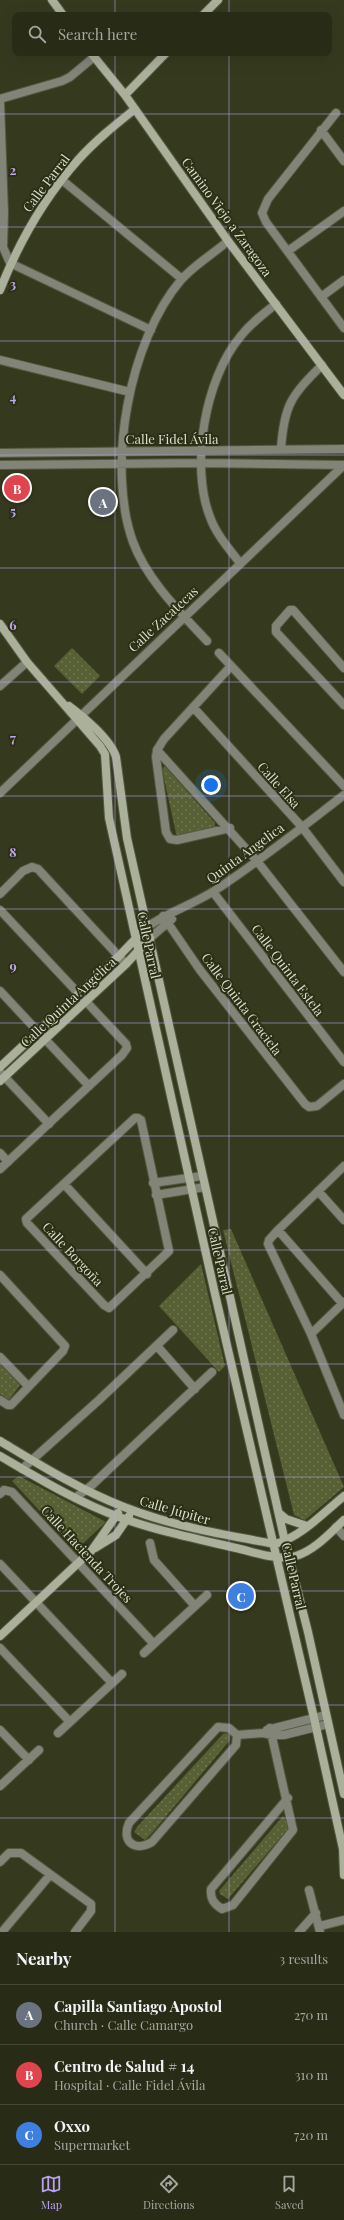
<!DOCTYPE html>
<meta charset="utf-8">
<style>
:root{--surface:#282c17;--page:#303420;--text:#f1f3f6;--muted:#a5a7a1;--line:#444836;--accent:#bca0f2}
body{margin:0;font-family:"Playfair Display",serif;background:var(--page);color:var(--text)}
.you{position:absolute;left:211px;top:785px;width:14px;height:14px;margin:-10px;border:3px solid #fff;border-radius:50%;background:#1a73e8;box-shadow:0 0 0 6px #1a73e833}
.badge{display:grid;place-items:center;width:26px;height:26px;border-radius:50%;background:var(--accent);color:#fff;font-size:13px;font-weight:700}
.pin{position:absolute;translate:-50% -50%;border:2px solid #fff;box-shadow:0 1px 4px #0006}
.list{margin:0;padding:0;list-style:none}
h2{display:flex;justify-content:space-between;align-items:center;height:52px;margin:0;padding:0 16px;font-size:17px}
h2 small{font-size:13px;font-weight:400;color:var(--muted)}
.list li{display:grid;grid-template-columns:26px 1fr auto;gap:12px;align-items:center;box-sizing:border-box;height:60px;padding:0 16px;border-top:1px solid var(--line)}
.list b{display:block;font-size:15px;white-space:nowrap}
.list p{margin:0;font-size:13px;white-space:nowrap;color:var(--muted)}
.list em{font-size:13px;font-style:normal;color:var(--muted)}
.icon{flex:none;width:22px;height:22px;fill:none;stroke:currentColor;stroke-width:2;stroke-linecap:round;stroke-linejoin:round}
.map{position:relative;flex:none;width:344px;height:1932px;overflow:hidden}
.search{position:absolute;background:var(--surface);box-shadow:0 4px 16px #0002;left:12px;right:12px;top:12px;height:44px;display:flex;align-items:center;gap:10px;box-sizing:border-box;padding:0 14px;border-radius:8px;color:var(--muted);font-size:15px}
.sheet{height:232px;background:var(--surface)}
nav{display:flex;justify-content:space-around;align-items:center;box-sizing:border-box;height:56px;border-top:1px solid var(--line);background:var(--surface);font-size:11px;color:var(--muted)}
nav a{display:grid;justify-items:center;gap:2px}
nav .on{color:var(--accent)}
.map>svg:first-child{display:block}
.park{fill:url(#park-dots)}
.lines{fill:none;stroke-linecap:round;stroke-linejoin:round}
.street-casing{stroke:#53583f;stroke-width:10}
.secondary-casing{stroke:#53583f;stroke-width:10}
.street{stroke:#818477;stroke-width:8}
.secondary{stroke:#abb09b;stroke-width:8}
.grid{fill:none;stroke:#c0a8f3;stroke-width:1;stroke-opacity:0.55}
.labels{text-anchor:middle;stroke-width:4;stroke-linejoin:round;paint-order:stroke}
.street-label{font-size:13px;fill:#dbdfcf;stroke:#2b3015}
.grid-label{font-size:13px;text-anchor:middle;font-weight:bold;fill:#c0a8f3;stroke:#2b3015;stroke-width:4;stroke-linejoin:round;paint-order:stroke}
</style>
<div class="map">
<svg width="344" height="1932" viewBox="0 0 344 1932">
<defs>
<pattern id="park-dots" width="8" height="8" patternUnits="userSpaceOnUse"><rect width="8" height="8" fill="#576034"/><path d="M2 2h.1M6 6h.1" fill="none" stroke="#6f7650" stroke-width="1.8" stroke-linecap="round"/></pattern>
</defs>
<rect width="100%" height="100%" fill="#353a1f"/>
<path class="park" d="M 72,648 L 100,676 L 82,694 L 54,666 Z
M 165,766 L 215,823 L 215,828 L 177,838 L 162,769 Z
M 231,1229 L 344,1487 L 305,1520 L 294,1515 L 223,1230 Z
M 201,1264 L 225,1366 L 219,1372 L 159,1306 Z
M 0,1362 L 20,1385 L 9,1400 L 0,1394 Z
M 19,1476 L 106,1522 L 76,1550 L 12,1481 Z
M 227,1733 L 230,1734 L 230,1740 L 152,1833 L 145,1840 L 134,1832 L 137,1827 L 223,1734 Z
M 283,1816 L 288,1822 L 288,1829 L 228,1899 L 220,1894 L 219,1891 Z"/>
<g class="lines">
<defs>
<path id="street" d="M 0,99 L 62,81 L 70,77 L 94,57
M 0,102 L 4,213 L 3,247 L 10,263 L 151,330
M 336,113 L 268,199 L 262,213 L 266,222 L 344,328
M 321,130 L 344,161
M 62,180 L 182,279
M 288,251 L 344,211
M 321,297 L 344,280
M 0,360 L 130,392
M 281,449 C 284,405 291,396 322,365
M 0,453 L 344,449
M 0,465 L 202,463 L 344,465
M 240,563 C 229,549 216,534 210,517 C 190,466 205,379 240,337 C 250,324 263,314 276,304
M 207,641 C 180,612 147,580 133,542 C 106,467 129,341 181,280 C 194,265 213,254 228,241
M 219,653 L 344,786
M 344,668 L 293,610 L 290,610 L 276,626 L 276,632 L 344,705
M 0,686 L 27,662
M 193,707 L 302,827 L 344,882
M 157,750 L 257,861 L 344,972
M 0,793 L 344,465
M 230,828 L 177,840 L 170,839 L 166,832 L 156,757 L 157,750 L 164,739 L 231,666
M 213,892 L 344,1062
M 0,894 L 23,871 L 32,867 L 38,869 L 126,964
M 0,910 L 126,1044 L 127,1048 L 122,1055 L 0,1169
M 163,916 L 200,970 L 305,1104 L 309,1107 L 317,1106 L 344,1084
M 147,927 C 168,912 192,905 214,891 C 259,862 301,828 344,795
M 150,938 L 172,919
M 0,991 L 89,1086
M 0,1072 L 49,1124
M 135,1118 L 138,1118 L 141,1120 L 169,1251 L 109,1308 L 104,1305 L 27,1223 L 26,1219 Z
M 0,1153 L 8,1162
M 344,1166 L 278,1230 L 269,1240 L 268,1244 L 311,1334 L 344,1415
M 153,1183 L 202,1176
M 64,1184 L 147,1274
M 318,1191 L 344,1220
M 156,1195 L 205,1187
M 278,1230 L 342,1303
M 0,1275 L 65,1346 L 63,1351 L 11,1405 L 8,1405 L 0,1400
M 311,1334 L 344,1302
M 157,1346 L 195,1389
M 0,1357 L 28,1386
M 22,1469 L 99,1400 L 173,1330
M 0,1494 L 4,1490 L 12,1492 L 154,1644
M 75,1498 L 92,1485 L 212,1372
M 336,1527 L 344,1536
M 150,1543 L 154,1560 L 195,1606
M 0,1564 L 112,1683
M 0,1648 L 70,1722
M 144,1653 L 207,1595
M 270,1728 L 293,1830 L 233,1905 L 222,1909 C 214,1904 210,1899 211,1889 L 288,1798
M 0,1730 L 29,1760
M 267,1730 L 326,1715
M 58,1733 L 122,1674
M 237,1735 L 236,1745 L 152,1842 C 135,1852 121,1842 129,1823 L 218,1727 L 229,1728 L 237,1735 L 263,1733 L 272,1735 L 284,1735 L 328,1724
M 0,1786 L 39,1750
M 0,1862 L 9,1853 L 21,1853 L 91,1904 L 91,1911 L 75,1932
M 309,1890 L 320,1932
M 320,1926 L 344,1920
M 2,1932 L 50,1875
M 299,1932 L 316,1913"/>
<path id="secondary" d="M 52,0 L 63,15
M 203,15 L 218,0
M 91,53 L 125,95 L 228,241 L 344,395
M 125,95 L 166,53
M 0,290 C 19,242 44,198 78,160 C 95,141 115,125 135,109
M 0,624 L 27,662 L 100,746 L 105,754 L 109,818 L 215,1294 L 314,1718 L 343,1849 L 344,1875
M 69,706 C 83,716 111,740 116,757 L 127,838 L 285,1542 L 308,1632 L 344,1794
M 0,1067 L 119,956 L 147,927
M 0,1081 L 126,964 L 150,938
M 0,1441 C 40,1465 80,1490 124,1507 C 172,1526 224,1535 275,1544 C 301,1537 323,1513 344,1496
M 0,1456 C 38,1478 77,1502 119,1517 C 157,1531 197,1539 236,1548 C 254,1552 278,1561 296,1556 C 315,1550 330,1533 344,1520
M 279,1513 L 286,1519 L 307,1526
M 95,1548 L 116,1535 L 129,1516
M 0,1636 L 92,1550 L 118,1513"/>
</defs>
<use href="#street" class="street-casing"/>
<use href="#secondary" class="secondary-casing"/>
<use href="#street" class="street"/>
<use href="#secondary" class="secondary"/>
</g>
<path class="grid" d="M 115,0 L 115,15M 229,0 L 229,15M 115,53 L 115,1932M 229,53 L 229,1932M 0,114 L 344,114M 0,227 L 344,227M 0,341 L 344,341M 0,455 L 344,455M 0,568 L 344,568M 0,682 L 344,682M 0,796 L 344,796M 0,909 L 344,909M 0,1023 L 344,1023M 0,1136 L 344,1136M 0,1250 L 344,1250M 0,1364 L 344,1364M 0,1477 L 344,1477M 0,1591 L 344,1591M 0,1705 L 344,1705M 0,1818 L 344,1818"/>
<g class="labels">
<g class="street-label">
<text transform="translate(46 183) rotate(-53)" y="5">Calle Parral</text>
<text transform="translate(227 217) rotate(54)" y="5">Camino Viejo a Zaragoza</text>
<text x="172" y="444">Calle Fidel Ávila</text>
<text transform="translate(163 619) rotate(-43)" y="5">Calle Zacatecas</text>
<text transform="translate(279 785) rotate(48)" y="5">Calle Elsa</text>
<text transform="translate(245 853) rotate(-36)" y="5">Quinta Angelica</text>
<text transform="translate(149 945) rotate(78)" y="5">Calle Parral</text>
<text transform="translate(288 970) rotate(53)" y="5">Calle Quinta Estela</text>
<text transform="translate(68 1002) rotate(-43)" y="5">Calle Quinta Angélica</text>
<text transform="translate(242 1004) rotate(53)" y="5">Calle Quinta Graciela</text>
<text transform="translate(73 1254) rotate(47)" y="5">Calle Borgoña</text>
<text transform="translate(220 1261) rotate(77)" y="5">Calle Parral</text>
<text transform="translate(175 1510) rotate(16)" y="5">Calle Júpiter</text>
<text transform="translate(87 1554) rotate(47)" y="5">Calle Hacienda Trojes</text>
<text transform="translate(294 1576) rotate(77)" y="5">Calle Parral</text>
</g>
</g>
<g class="grid-label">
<text x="13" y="175">2</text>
<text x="13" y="289">3</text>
<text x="13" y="402">4</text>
<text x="13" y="516">5</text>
<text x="13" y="630">6</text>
<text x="13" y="743">7</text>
<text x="13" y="857">8</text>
<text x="13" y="971">9</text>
</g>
</svg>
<div class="you"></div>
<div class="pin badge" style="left:103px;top:502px;background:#6b7280">A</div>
<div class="pin badge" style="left:17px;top:488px;background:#e0444e">B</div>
<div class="pin badge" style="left:241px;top:1596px;background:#3f7fe0">C</div>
<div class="search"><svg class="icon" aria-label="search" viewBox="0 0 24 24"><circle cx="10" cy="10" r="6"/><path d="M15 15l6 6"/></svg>Search here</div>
</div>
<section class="sheet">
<h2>Nearby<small>3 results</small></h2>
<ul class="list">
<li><span class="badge" style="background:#6b7280">A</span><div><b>Capilla Santiago Apostol</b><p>Church · Calle Camargo</p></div><em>270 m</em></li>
<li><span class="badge" style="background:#e0444e">B</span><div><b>Centro de Salud # 14</b><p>Hospital · Calle Fidel Ávila</p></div><em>310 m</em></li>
<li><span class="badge" style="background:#3f7fe0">C</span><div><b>Oxxo</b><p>Supermarket</p></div><em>720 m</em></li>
</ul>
</section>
<nav>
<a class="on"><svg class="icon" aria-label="map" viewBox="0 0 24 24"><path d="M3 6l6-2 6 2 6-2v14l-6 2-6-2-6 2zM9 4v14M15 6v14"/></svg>Map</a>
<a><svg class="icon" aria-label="directions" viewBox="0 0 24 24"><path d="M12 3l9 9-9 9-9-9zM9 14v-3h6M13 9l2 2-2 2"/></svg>Directions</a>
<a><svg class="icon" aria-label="saved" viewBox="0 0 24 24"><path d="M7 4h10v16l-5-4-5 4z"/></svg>Saved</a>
</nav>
